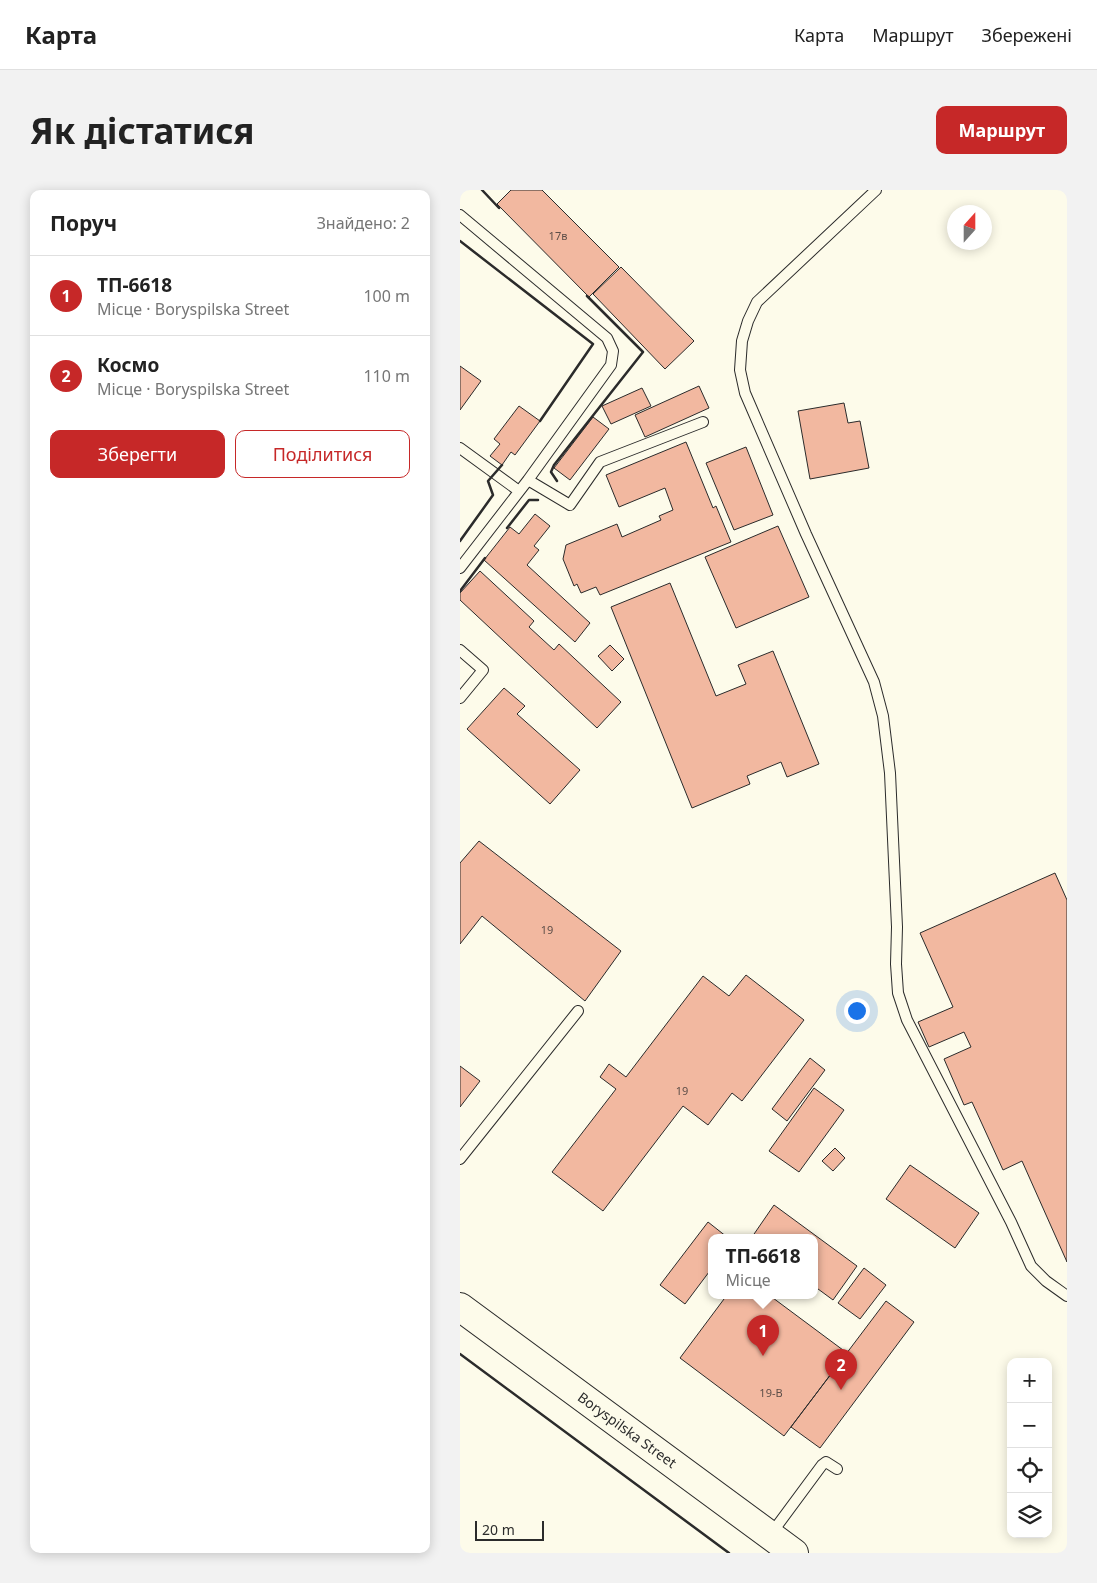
<!DOCTYPE html>
<html lang="uk">
<meta charset="utf-8">
<style>
:root{--surface:#fff;--page:#f2f2f2;--text:#222;--muted:#767676;--line:#e0e0e0;--accent:#c62828}
body{margin:0;font-family:"Noto Sans",sans-serif;background:var(--page);color:var(--text)}
.controls{position:absolute;right:15px;bottom:15px;display:grid;overflow:hidden;border-radius:10px;box-shadow:0 2px 12px #0003}
.controls button{width:45px;height:45px;display:grid;place-items:center;padding:0;border:0;border-bottom:1px solid var(--line);background:var(--surface);color:var(--text);font:25px sans-serif}
.compass{position:absolute;left:487px;top:15px;width:45px;height:45px;border-radius:50%;background:var(--surface);box-shadow:0 2px 12px #0003;rotate:21deg}
.scale{position:absolute;left:15px;bottom:12px;width:69px;box-sizing:border-box;padding-left:5px;border:2px solid #2b2b2b;border-top:0;font-size:14px;line-height:18px;white-space:nowrap;color:#2b2b2b;-webkit-text-stroke:4px #fdfbea;paint-order:stroke}
.you{position:absolute;left:396px;top:820px;width:18px;height:18px;margin:-12px;border:4px solid #fff;border-radius:50%;background:#1a73e8;box-shadow:0 0 0 8px #1a73e833}
.badge{display:grid;place-items:center;width:32px;height:32px;border-radius:50%;background:var(--accent);color:#fff;font-size:16px;font-weight:700}
.pin{position:absolute;translate:-50% -41px;filter:drop-shadow(0 1px 2px #0008)}
.pin::after{content:'';position:absolute;top:26px;width:18px;height:15px;background:inherit;clip-path:polygon(0 0,100% 0,50% 100%)}
.popup{position:absolute;left:248px;top:1044px;width:110px;height:65px;box-sizing:border-box;display:grid;place-content:center;border-radius:10px;background:var(--surface);filter:drop-shadow(0 1px 4px #0005);font-size:16px;white-space:nowrap;color:var(--muted)}
.popup b{font-size:19px;color:var(--text)}
.popup::after{content:'';position:absolute;left:50%;top:100%;margin-left:-10px;border:10px solid transparent;border-top-color:var(--surface)}
.list{margin:0;padding:0;list-style:none}
h2{display:flex;justify-content:space-between;align-items:center;height:65px;margin:0;padding:0 20px;font-size:21px}
h2 small{font-size:16px;font-weight:400;color:var(--muted)}
.list li{display:grid;grid-template-columns:32px 1fr auto;gap:15px;align-items:center;box-sizing:border-box;height:80px;padding:0 20px;border-top:1px solid var(--line)}
.list b{display:block;font-size:19px;white-space:nowrap}
.list p{margin:0;font-size:16px;white-space:nowrap;color:var(--muted)}
.list em{font-size:16px;font-style:normal;color:var(--muted)}
.actions{display:flex;gap:10px;padding:15px 20px}
.actions a{flex:1;padding:11px 0;border:1px solid var(--accent);border-radius:10px;text-align:center;font-size:18px;color:var(--accent)}
.actions .main{background:var(--accent);color:#fff}
.icon{flex:none;width:28px;height:28px;fill:none;stroke:currentColor;stroke-width:2;stroke-linecap:round;stroke-linejoin:round}
.map{position:relative;flex:none;width:607px;height:1363px;overflow:hidden;border-radius:10px}
header{display:flex;align-items:center;gap:30px;box-sizing:border-box;height:70px;padding:0 25px;background:var(--surface);border-bottom:1px solid var(--line)}
header strong{font-size:24px}
nav{display:flex;gap:28px;margin-inline-start:auto;font-size:18px}
.intro{display:flex;align-items:center;justify-content:space-between;box-sizing:border-box;height:120px;padding:0 30px}
h1{margin:0;font-size:35px}
.button{padding:12px 22px;border-radius:10px;background:var(--accent);color:#fff;font-size:18px;font-weight:700}
main{display:flex;gap:30px;padding:0 30px}
aside{flex:1;background:var(--surface);border-radius:10px;box-shadow:0 2px 12px #0003}
.map>svg:first-child{display:block}
.building{fill:#f2b8a0;stroke:#2b2b2b}
.lines{fill:none;stroke-linecap:round;stroke-linejoin:round}
.lane-casing{stroke:#2b2b2b;stroke-width:12}
.secondary-casing{stroke:#2b2b2b;stroke-width:30}
.lane{stroke:#fdfbea;stroke-width:10}
.secondary{stroke:#fdfbea;stroke-width:28}
.wall{stroke:#2b2b2b;stroke-width:2.5}
.labels{text-anchor:middle;stroke-width:4;stroke-linejoin:round;paint-order:stroke}
.number-label{font-size:11px;fill:#5d4e48}
.street-label{font-size:14px;fill:#2b2b2b;stroke:#fdfbea}
</style>
<header>
<strong>Карта</strong>
<nav><a>Карта</a><a>Маршрут</a><a>Збережені</a></nav>
</header>
<div class="intro"><h1>Як дістатися</h1><a class="button">Маршрут</a></div>
<main>
<aside>
<h2>Поруч<small>Знайдено: 2</small></h2>
<ul class="list">
<li><span class="badge">1</span><div><b>ТП-6618</b><p>Місце · Boryspilska Street</p></div><em>100 m</em></li>
<li><span class="badge">2</span><div><b>Космо</b><p>Місце · Boryspilska Street</p></div><em>110 m</em></li>
</ul>
<div class="actions"><a class="main">Зберегти</a><a>Поділитися</a></div>
</aside>
<div class="map">
<svg width="607" height="1363" viewBox="0 0 607 1363">
<rect width="100%" height="100%" fill="#fdfbea"/>
<path class="building" d="M 51,0 L 82,0 L 159,77 L 129,107 L 37,14 Z
M 161,77 L 234,151 L 205,179 L 133,104 Z
M 0,176 L 21,191 L 0,220 Z
M 239,196 L 249,218 L 185,247 L 175,225 Z
M 182,198 L 191,216 L 151,234 L 142,216 Z
M 384,213 L 388,233 L 400,231 L 409,278 L 350,289 L 338,221 Z
M 59,216 L 80,231 L 55,265 L 51,262 L 42,275 L 30,266 L 40,254 L 34,249 Z
M 133,227 L 149,239 L 110,290 L 94,278 Z
M 226,252 L 253,318 L 256,316 L 271,352 L 140,405 L 136,397 L 121,403 L 117,394 L 114,396 L 103,369 L 106,355 L 157,334 L 162,347 L 201,330 L 199,326 L 213,320 L 205,298 L 159,317 L 146,285 Z
M 286,257 L 313,325 L 274,340 L 246,273 Z
M 75,324 L 90,336 L 74,356 L 79,360 L 67,375 L 130,433 L 115,452 L 24,370 L 50,337 L 59,344 Z
M 318,336 L 349,407 L 276,438 L 245,367 Z
M 20,381 L 74,431 L 69,437 L 94,460 L 99,454 L 161,512 L 137,538 L 0,410 L 0,403 Z
M 210,393 L 256,506 L 286,494 L 278,475 L 313,461 L 359,574 L 327,587 L 321,572 L 287,586 L 290,594 L 232,618 L 151,417 Z
M 150,455 L 164,469 L 152,481 L 138,466 Z
M 44,498 L 65,516 L 57,524 L 120,580 L 90,614 L 7,539 Z
M 19,651 L 161,761 L 125,811 L 22,726 L 0,754 L 0,673 Z
M 595,683 L 607,710 L 607,1072 L 562,971 L 543,980 L 512,912 L 504,915 L 484,869 L 511,857 L 504,842 L 469,857 L 458,832 L 493,817 L 460,743 Z
M 286,785 L 344,830 L 282,911 L 272,903 L 248,935 L 223,916 L 143,1021 L 92,982 L 156,899 L 140,887 L 149,874 L 166,887 L 243,786 L 269,806 Z
M 350,868 L 365,880 L 327,931 L 312,919 Z
M 0,876 L 20,891 L 0,917 Z
M 354,898 L 384,920 L 339,982 L 309,961 Z
M 375,958 L 385,968 L 373,981 L 362,971 Z
M 450,975 L 519,1023 L 495,1058 L 426,1009 Z
M 314,1015 L 397,1076 L 373,1110 L 354,1096 L 354,1047 L 292,1047 Z
M 248,1032 L 267,1047 L 252,1047 L 252,1078 L 225,1114 L 200,1095 Z
M 404,1078 L 426,1095 L 400,1129 L 378,1113 Z
M 267,1105 L 309,1105 L 387,1163 L 324,1246 L 220,1168 Z
M 426,1111 L 454,1132 L 360,1258 L 331,1237 Z"/>
<g class="lines">
<defs>
<path id="lane" d="M 416,0 L 297,112 L 288,131 L 282,151 L 280,180 L 285,203 L 346,344 L 414,492 L 423,526 L 430,583 L 437,737 L 436,774 L 438,803 L 447,830 L 551,1032 L 571,1076 L 586,1091 L 607,1106
M 0,25 L 147,148 L 153,161 L 151,175 L 68,290 L 0,378
M 0,258 L 59,301
M 68,290 L 110,315 L 140,272 L 243,232
M 0,460 L 23,480 L 0,508
M 0,969 L 118,821
M 311,1344 L 362,1275 L 366,1272 L 377,1279"/>
<path id="secondary" d="M 0,1117 L 334,1363"/>
</defs>
<use href="#lane" class="lane-casing"/>
<use href="#secondary" class="secondary-casing"/>
<use href="#lane" class="lane"/>
<use href="#secondary" class="secondary"/>
<path class="wall" d="M 22,0 L 39,18
M 0,51 L 133,154 L 80,231
M 97,291 L 91,282 L 94,275 L 183,162 L 127,106
M 47,338 L 69,310 L 78,310
M 0,351 L 33,305 L 28,291 L 42,275
M 0,401 L 25,368
M 0,1164 L 269,1363"/>
</g>
<g class="labels">
<g class="number-label">
<text x="98" y="50">17в</text>
<text x="87" y="744">19</text>
<text x="222" y="905">19</text>
<text x="311" y="1207">19-В</text>
</g>
<g class="street-label">
<text transform="translate(167 1240) rotate(36)" y="5">Boryspilska Street</text>
</g>
</g>
</svg>
<div class="controls">
<button>+</button>
<button>−</button>
<button><svg class="icon" aria-label="locate" viewBox="0 0 24 24"><circle cx="12" cy="12" r="6"/><path d="M12 2v4M12 18v4M2 12h4M18 12h4"/></svg></button>
<button><svg class="icon" aria-label="layers" viewBox="0 0 24 24"><path d="M12 4l9 5-9 5-9-5zM3 14l9 5 9-5"/></svg></button>
</div>
<svg class="compass" viewBox="-18 -18 36 36"><path d="M0-13l5 13h-10z" fill="#e53935"/><path d="M0 13l5-13h-10z" fill="#767676"/></svg>
<div class="scale">20 m</div>
<div class="you"></div>
<div class="pin badge" style="left:303px;top:1166px">1</div>
<div class="popup"><b>ТП-6618</b>Місце</div>
<div class="pin badge" style="left:381px;top:1200px">2</div>
</div>
</main>
